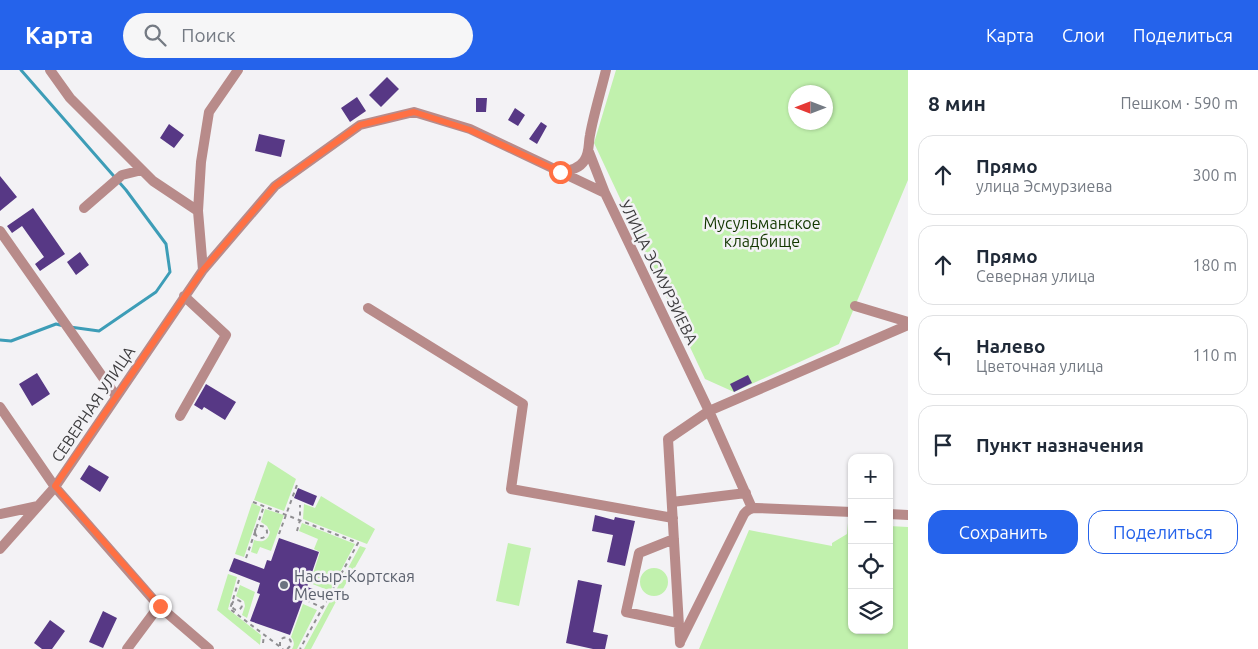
<!DOCTYPE html>
<html lang="ru">
<meta charset="utf-8">
<style>
:root{--surface:#fff;--page:#f6f6f7;--text:#1f2937;--muted:#747a83;--line:#e0e1e3;--accent:#2563eb}
body{margin:0;font-family:Ubuntu,sans-serif;background:var(--page);color:var(--text)}
.controls{position:absolute;right:15px;bottom:15px;display:grid;overflow:hidden;border-radius:10px;box-shadow:0 1px 4px #0004}
.controls button{width:45px;height:45px;display:grid;place-items:center;padding:0;border:0;border-bottom:1px solid var(--line);background:var(--surface);color:var(--text);font:25px sans-serif}
.compass{position:absolute;left:788px;top:15px;width:45px;height:45px;border-radius:50%;background:var(--surface);box-shadow:0 1px 4px #0004;rotate:270deg}
.stop{position:absolute;width:15px;height:15px;margin:-11px;border:4px solid #ff7043;border-radius:50%;background:#fff}
.stop.end{background:#ff7043;border-color:#fff;box-shadow:0 1px 5px #0008}
.list{margin:0;padding:0;list-style:none}
h2{display:flex;justify-content:space-between;align-items:center;height:65px;margin:0;padding:0 20px;font-size:21px}
h2 small{font-size:16px;font-weight:400;color:var(--muted)}
.list li{display:grid;grid-template-columns:32px 1fr auto;gap:15px;align-items:center;box-sizing:border-box;height:80px;margin:0 10px 10px;padding:0 10px;border:1px solid var(--line);border-radius:15px}
.list b{display:block;font-size:19px;white-space:nowrap}
.list p{margin:0;font-size:16px;white-space:nowrap;color:var(--muted)}
.list em{font-size:16px;font-style:normal;color:var(--muted)}
.actions{display:flex;gap:10px;padding:15px 20px}
.actions a{flex:1;padding:11px 0;border:1px solid var(--accent);border-radius:15px;text-align:center;font-size:18px;color:var(--accent)}
.actions .main{background:var(--accent);color:#fff}
.icon{flex:none;width:28px;height:28px;fill:none;stroke:currentColor;stroke-width:2;stroke-linecap:round;stroke-linejoin:round}
.map{position:relative;flex:none;width:908px;height:579px;overflow:hidden}
header{display:flex;align-items:center;gap:30px;box-sizing:border-box;height:70px;padding:0 25px;background:var(--accent);color:#fff}
header strong{font-size:24px}
nav{display:flex;gap:28px;margin-inline-start:auto;font-size:18px}
.search{width:350px;height:45px;background:var(--page);display:flex;align-items:center;gap:12px;box-sizing:border-box;padding:0 18px;border-radius:28px;color:var(--muted);font-size:19px}
main{display:flex}
aside{flex:1;background:var(--surface)}
.map>svg:first-child{display:block}
.green{fill:#c1f1ad;fill-rule:evenodd}
.lines{fill:none;stroke-linecap:round;stroke-linejoin:round}
.stream{stroke:#3d9db7;stroke-width:3}
.building{fill:#573885}
.path{stroke:#908f92;stroke-width:2;stroke-dasharray:4 4;stroke-linecap:butt}
.minor{stroke:#b88b8a;stroke-width:10}
.route{stroke:#ff7043;stroke-width:6}
.worship-dot{fill:#6b7280;stroke:#f3f2f5;stroke-width:2}
.labels{text-anchor:middle;stroke-width:5;stroke-linejoin:round;paint-order:stroke}
.park-label{font-size:16px;fill:#133700;stroke:#f3f2f5}
.street-label{font-size:16px;fill:#3d3c3e;stroke:#f3f2f5}
.worship-label{font-size:16px;fill:#5b616d;stroke:#f3f2f5;text-anchor:start}
</style>
<header>
<strong>Карта</strong>
<div class="search"><svg class="icon" aria-label="search" viewBox="0 0 24 24"><circle cx="10" cy="10" r="6"/><path d="M15 15l6 6"/></svg>Поиск</div>
<nav><a>Карта</a><a>Слои</a><a>Поделиться</a></nav>
</header>
<main>
<div class="map">
<svg width="908" height="579" viewBox="0 0 908 579">
<rect width="100%" height="100%" fill="#f3f2f5"/>
<path class="green" d="M 616,0 L 908,0 L 908,110 L 839,274 L 734,322 L 705,309 L 594,73 ZM 796,22 L 826,22 L 826,52 L 796,52 Z
M 268,391 L 296,409 L 284,441 L 254,430 Z
M 321,426 L 375,459 L 367,474 L 303,449 L 304,434 L 315,438 Z
M 252,433 L 261,437 L 244,487 L 235,484 Z
M 265,439 L 284,445 L 271,481 L 260,477 L 257,484 L 251,482 L 254,470 C 262,473 268,471 270,462 L 267,456 L 261,452 Z
M 302,453 L 355,474 L 330,521 L 310,513 L 320,482 L 314,479 L 318,469 L 299,461 Z
M 848,453 L 852,453 L 852,560 L 889,560 L 889,456 L 908,457 L 908,579 L 699,579 L 749,460 L 832,476 L 832,473 L 847,464 Z
M 508,473 L 531,478 L 519,536 L 496,531 Z
M 360,476 L 366,478 L 340,524 L 311,579 L 304,579 Z
M640 512a14 14 0 1 1 28 0a14 14 0 1 1-28 0Z
M 228,504 L 237,507 L 228,539 L 261,565 L 260,575 L 217,540 Z
M 240,515 L 255,522 L 247,548 L 242,545 L 245,536 L 244,531 L 236,526 Z
M 303,534 L 317,540 L 297,579 L 292,579 C 295,574 294,571 291,567 Z"/>
<g class="lines">
<path class="stream" d="M 21,0 L 126,120 L 166,174 L 170,202 L 156,222 L 99,261 L 70,257
M 0,270 L 11,271 L 56,254 L 64,256"/>
</g>
<path class="building" d="M 387,7 L 399,19 L 381,37 L 369,25 Z
M 357,27 L 366,41 L 350,52 L 341,38 Z
M 476,28 L 487,28 L 486,42 L 476,42 Z
M 515,38 L 525,45 L 518,56 L 508,50 Z
M 541,52 L 547,56 L 537,74 L 529,69 Z
M 169,54 L 184,65 L 174,78 L 160,68 Z
M 259,64 L 285,70 L 281,87 L 255,81 Z
M 0,106 L 17,127 L 0,141 Z
M 33,138 L 65,184 L 40,201 L 35,194 L 44,187 L 22,156 L 12,163 L 7,156 Z
M 80,182 L 89,195 L 76,205 L 67,192 Z
M 37,303 L 50,324 L 32,336 L 19,314 Z
M 748,305 L 752,313 L 734,322 L 730,314 Z
M 206,314 L 236,332 L 225,350 L 204,337 L 202,340 L 194,335 Z
M 89,395 L 109,407 L 100,422 L 80,409 Z
M 298,418 L 317,426 L 313,436 L 294,428 Z
M 595,445 L 614,450 L 615,447 L 635,451 L 625,496 L 607,492 L 613,465 L 592,461 Z
M 279,468 L 319,482 L 307,517 L 313,519 L 311,526 L 305,524 L 290,565 L 250,551 L 260,524 L 257,523 L 260,513 L 229,501 L 234,488 L 264,499 L 267,490 L 271,491 Z
M 578,510 L 602,515 L 593,562 L 608,565 L 605,579 L 593,579 L 566,573 Z
M 103,541 L 117,548 L 103,578 L 89,572 Z
M 50,550 L 65,561 L 52,579 L 42,579 L 34,573 Z"/>
<g class="lines">
<path class="path" d="M 253,432 L 358,473 L 300,579
M255 462a6 6 0 1 1 12 0a6 6 0 1 1-12 0Z
M 297,461 L 300,450 L 300,435
M 279,464 L 297,415
M 246,488 L 264,436
M 239,510 L 230,539 L 283,579
M 318,522 L 329,526
M232 535a5 5 0 1 1 10 0a5 5 0 1 1-10 0Z
M 306,530 L 323,538
M 263,573 L 264,565
M 280,576 L 280,570 C 288,563 296,573 287,579"/>
<path class="minor" d="M 50,0 L 70,28 L 153,111 L 198,141
M 589,82 L 605,123
M 560,102 C 569,101 579,99 584,91 C 590,83 588,74 590,65 C 594,43 601,21 606,0
M 84,138 L 122,105 L 142,100
M 0,161 L 116,326
M 203,200 L 198,141 L 201,92 L 209,42 L 238,0
M 855,236 L 908,252
M 368,238 L 523,334 L 511,419 L 673,448
M 0,337 L 55,417 L 159,536 L 209,579
M 180,346 L 226,265 L 184,226
M 672,432 L 746,423
M 0,444 L 38,436
M 889,444 L 908,445
M 674,469 L 639,483 L 626,542 L 678,553
M 0,479 L 55,417 L 203,200 L 275,116 L 360,55 L 414,42 L 470,59 L 605,123 L 709,341 L 752,438
M 680,572 L 744,444 C 747,440 750,438 756,438 L 852,442
M 680,573 L 668,369 L 709,341 L 908,255
M 127,579 L 159,536"/>
</g>
<g class="lines">
<path class="route" d="M 160,536 L 55,416 L 203,200 L 275,116 L 360,55 L 414,42 L 470,60 L 560,102"/>
</g>
<circle class="worship-dot" cx="284" cy="515" r="5"/>
<g class="labels">
<g class="park-label">
<text x="762" y="159">Мусульманское<tspan x="762" dy="18">кладбище</tspan></text>
</g>
<g class="street-label">
<text transform="translate(659 202) rotate(64)" y="6">УЛИЦА ЭСМУРЗИЕВА</text>
<text transform="translate(93 334) rotate(-56)" y="6">СЕВЕРНАЯ УЛИЦА</text>
</g>
<g class="worship-label">
<text x="294" y="512">Насыр-Кортская<tspan x="294" dy="18">Мечеть</tspan></text>
</g>
</g>
</svg>
<div class="controls">
<button>+</button>
<button>−</button>
<button><svg class="icon" aria-label="locate" viewBox="0 0 24 24"><circle cx="12" cy="12" r="6"/><path d="M12 2v4M12 18v4M2 12h4M18 12h4"/></svg></button>
<button><svg class="icon" aria-label="layers" viewBox="0 0 24 24"><path d="M12 4l9 5-9 5-9-5zM3 14l9 5 9-5"/></svg></button>
</div>
<svg class="compass" viewBox="-18 -18 36 36"><path d="M0-13l5 13h-10z" fill="#e53935"/><path d="M0 13l5-13h-10z" fill="#747a83"/></svg>
<div class="stop" style="left:560px;top:102px"></div>
<div class="stop end" style="left:160px;top:536px"></div>
</div>
<aside>
<h2>8 мин<small>Пешком · 590 m</small></h2>
<ul class="list">
<li><svg class="icon" aria-label="ahead" viewBox="0 0 24 24"><path d="M12 20V5M6 11l6-6 6 6"/></svg><div><b>Прямо</b><p>улица Эсмурзиева</p></div><em>300 m</em></li>
<li><svg class="icon" aria-label="ahead" viewBox="0 0 24 24"><path d="M12 20V5M6 11l6-6 6 6"/></svg><div><b>Прямо</b><p>Северная улица</p></div><em>180 m</em></li>
<li><svg class="icon" aria-label="left" viewBox="0 0 24 24"><path d="M17 20v-9H6M10 6l-5 5 5 5"/></svg><div><b>Налево</b><p>Цветочная улица</p></div><em>110 m</em></li>
<li><svg class="icon" aria-label="arrive" viewBox="0 0 24 24"><path d="M6 21V4h12l-3 4 3 4H6"/></svg><div><b>Пункт назначения</b></div></li>
</ul>
<div class="actions"><a class="main">Сохранить</a><a>Поделиться</a></div>
</aside>
</main>
